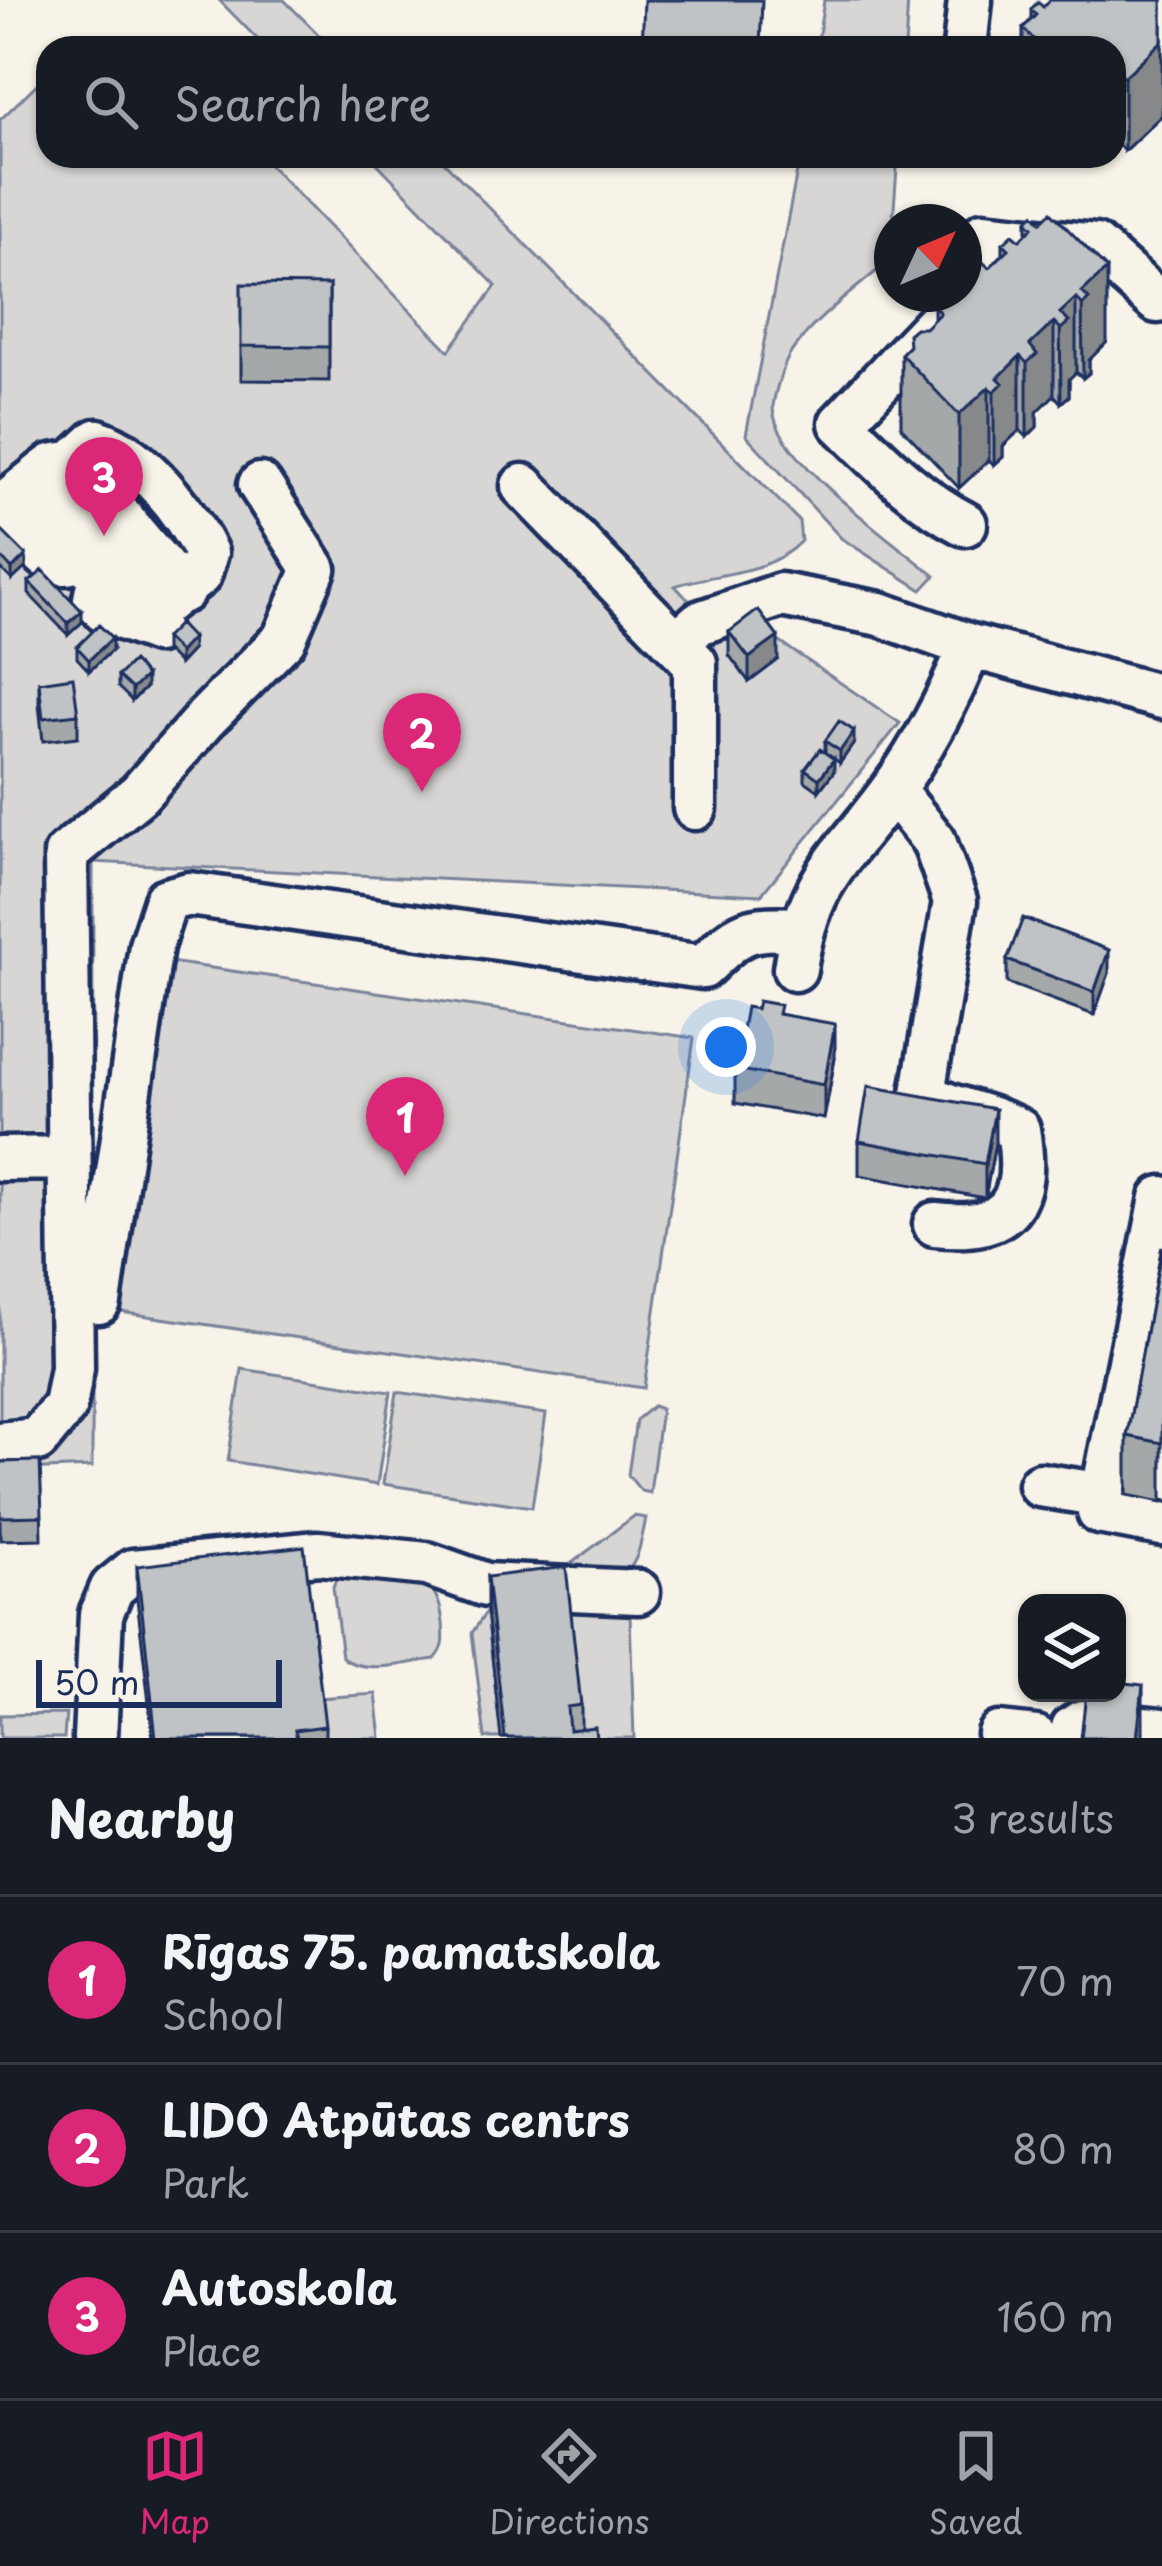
<!DOCTYPE html>
<meta charset="utf-8">
<style>
:root{--surface:#171b24;--page:#20242c;--text:#f1f3f6;--muted:#9ea1a6;--line:#363941;--accent:#db2777}
body{margin:0;font-family:"Playpen Sans",sans-serif;background:var(--page);color:var(--text)}
.controls{position:absolute;right:36px;bottom:36px;display:grid;overflow:hidden;border-radius:24px;box-shadow:0 3px 9px #0004}
.controls button{width:108px;height:108px;display:grid;place-items:center;padding:0;border:0;border-bottom:3px solid var(--line);background:var(--surface);color:var(--text);font:60px sans-serif}
.compass{position:absolute;left:874px;top:204px;width:108px;height:108px;border-radius:50%;background:var(--surface);box-shadow:0 3px 9px #0004;rotate:46deg}
.scale{position:absolute;left:36px;bottom:30px;width:246px;box-sizing:border-box;padding-left:12px;border:6px solid #1b2f5e;border-top:0;font-size:33px;line-height:42px;white-space:nowrap;color:#1b2f5e;-webkit-text-stroke:9px #f7f3e8;paint-order:stroke}
.you{position:absolute;left:726px;top:1047px;width:42px;height:42px;margin:-30px;border:9px solid #fff;border-radius:50%;background:#1a73e8;box-shadow:0 0 0 18px #1a73e833}
.badge{display:grid;place-items:center;width:78px;height:78px;border-radius:50%;background:var(--accent);color:#fff;font-size:39px;font-weight:700}
.pin{position:absolute;translate:-50% -99px;filter:drop-shadow(0 3px 6px #0008)}
.pin::after{content:'';position:absolute;top:63px;width:42px;height:36px;background:inherit;clip-path:polygon(0 0,100% 0,50% 100%)}
.list{margin:0;padding:0;list-style:none}
h2{display:flex;justify-content:space-between;align-items:center;height:156px;margin:0;padding:0 48px;font-size:51px}
h2 small{font-size:39px;font-weight:400;color:var(--muted)}
.list li{display:grid;grid-template-columns:78px 1fr auto;gap:36px;align-items:center;box-sizing:border-box;height:168px;padding:0 48px;border-top:3px solid var(--line)}
.list b{display:block;font-size:45px;white-space:nowrap}
.list p{margin:0;font-size:39px;white-space:nowrap;color:var(--muted)}
.list em{font-size:39px;font-style:normal;color:var(--muted)}
.icon{flex:none;width:66px;height:66px;fill:none;stroke:currentColor;stroke-width:2;stroke-linecap:round;stroke-linejoin:round}
.map{position:relative;flex:none;width:1162px;height:1738px;overflow:hidden}
.search{position:absolute;background:var(--surface);box-shadow:0 3px 9px #0004;left:36px;right:36px;top:36px;height:132px;display:flex;align-items:center;gap:30px;box-sizing:border-box;padding:0 42px;border-radius:36px;color:var(--muted);font-size:45px}
.sheet{height:660px;background:var(--surface)}
nav{display:flex;justify-content:space-around;align-items:center;box-sizing:border-box;height:168px;border-top:3px solid var(--line);background:var(--surface);font-size:33px;color:var(--muted)}
nav a{display:grid;justify-items:center;gap:6px}
nav .on{color:var(--accent)}
.map>svg:first-child{display:block}
.green{fill:#d7d6d4;stroke:#798299;stroke-width:3}
.lines{fill:none;stroke-linecap:round;stroke-linejoin:round}
.minor-casing{stroke:#1b2f5e;stroke-width:51}
.minor{stroke:#f7f3e8;stroke-width:42}
.wall{fill:#a5a8a9;stroke:#1b2f5e;stroke-width:3}
.shaded-wall{fill:#86888a;stroke:#1b2f5e;stroke-width:3}
.building{fill:#c0c3c5;stroke:#1b2f5e;stroke-width:3}
</style>
<div class="map">
<svg width="1162" height="1738" viewBox="0 0 1162 1738">
<rect width="100%" height="100%" fill="#f7f3e8"/>
<filter id="ink" filterUnits="userSpaceOnUse"><feTurbulence type="fractalNoise" baseFrequency=".00833" numOctaves="2"/><feDisplacementMap in="SourceGraphic" scale="24" xChannelSelector="R" yChannelSelector="G"/><feConvolveMatrix kernelMatrix="1 2 1 2 8 2 1 2 1" color-interpolation-filters="sRGB"/></filter>
<g filter="url(#ink)">
<path class="green" d="M 219,0 L 284,0 L 332,48 L 266,48 Z
M 824,0 L 908,0 L 905,48 L 817,48 Z
M 48,81 L 48,156 L 261,156 L 449,351 L 496,286 L 370,156 L 438,156 L 799,521 L 801,541 C 768,576 715,572 675,586 L 742,654 L 771,636 L 900,723 L 761,895 L 93,862 L 92,1467 L 0,1471 L 0,120 L 39,82 Z
M 800,156 L 898,156 L 890,260 C 861,285 801,328 786,362 C 781,373 774,395 773,407 C 772,457 897,544 935,576 L 922,590 L 841,538 L 746,435 Z
M 163,961 L 694,1038 L 644,1388 L 113,1311 Z
M 242,1369 L 391,1392 L 377,1485 L 228,1461 Z
M 397,1392 L 546,1414 L 532,1507 L 383,1484 Z
M 653,1406 L 661,1409 L 650,1493 L 641,1491 L 628,1475 L 636,1420 Z
M 634,1516 L 646,1518 C 633,1586 629,1576 564,1569 Z
M 339,1571 C 388,1572 437,1559 443,1623 C 444,1639 446,1647 435,1659 C 409,1662 364,1676 342,1657 L 333,1587 Z
M 566,1601 L 621,1603 L 630,1614 L 634,1738 L 581,1738 Z
M 487,1611 L 501,1738 L 485,1738 L 472,1633 Z
M 376,1694 L 381,1738 L 323,1738 L 318,1698 Z
M 66,1714 L 64,1738 L 0,1738 L 0,1715 Z"/>
<g class="lines">
<defs>
<path id="minor" d="M 965,48 L 970,0
M 964,294 L 841,423 C 880,461 916,499 965,524
M 964,294 L 983,234 L 1095,246 L 1157,301
M 97,441 C 144,457 184,510 206,553 L 199,575 L 162,605 L 149,599 L 140,580 L 117,580 L 113,575 L 115,548 L 105,542 C 52,586 45,554 8,511 L 13,497 L 43,473 L 52,466 L 74,462 Z
M 125,454 L 110,471 L 110,505 L 183,591
M 523,486 L 695,663 L 695,808
M 80,494 L 84,517 L 77,525 L 59,524 L 49,510 L 61,492 L 80,494 L 110,471
M 135,562 L 97,589 L 95,599 L 106,612 L 157,631
M 677,643 L 699,623 L 781,595 L 880,614 L 970,646 L 1162,697
M 893,790 L 934,841 L 955,901 L 923,1093 C 953,1112 987,1113 1018,1130 C 1030,1203 1010,1232 935,1224
M 795,969 C 808,879 840,861 890,793 C 922,750 951,695 970,646
M 0,1159 L 67,1158
M 1162,1198 L 1099,1512 L 1162,1524
M 99,1302 L 151,946 L 166,900 L 189,894 L 703,967 C 742,929 746,927 801,929
M 0,1444 L 37,1440 L 65,1406 L 72,1368 L 66,854 L 139,794 L 205,719 L 284,639 L 314,569 L 260,485
M 1040,1485 L 1103,1495
M 999,1734 L 1036,1738
M 95,1738 L 101,1614 L 112,1588 L 133,1571 L 318,1553 L 427,1564 L 486,1585 L 638,1592
M 1072,1738 L 1073,1728 L 1082,1722 L 1162,1730"/>
</defs>
<use href="#minor" class="minor-casing"/>
<use href="#minor" class="minor"/>
</g>
<path class="wall" d="M 1162,0 L 1162,115 L 1124,151 L 1114,140 L 1114,48 L 1023,48 L 1023,28 L 1031,20 L 1031,9 Z
M 1034,214 L 1107,342 L 1089,360 L 1089,373 L 1083,378 L 1076,372 L 1069,379 L 1069,396 L 1061,403 L 1054,395 L 1037,412 L 1037,427 L 1027,437 L 1020,430 L 1003,446 L 1003,457 L 994,465 L 989,460 L 959,488 L 901,427 L 901,354 L 934,320 L 934,306 L 967,289 L 970,286 L 970,272 L 989,268 L 1003,254 L 1003,243 L 1020,240 L 1027,233 L 1027,221 Z
M 329,285 L 329,381 L 241,380 L 241,346 Z
M 0,529 L 26,567 L 12,580 L 0,568 Z
M 29,582 L 82,622 L 68,635 L 29,594 Z
M 729,632 L 778,660 L 749,682 L 729,655 Z
M 165,638 L 192,650 L 179,664 L 165,650 Z
M 77,647 L 112,650 L 89,671 L 77,658 Z
M 118,676 L 146,687 L 132,701 L 118,687 Z
M 39,682 L 78,714 L 78,737 L 43,741 L 39,705 Z
M 825,741 L 854,743 L 840,763 L 825,753 Z
M 805,769 L 834,771 L 819,791 L 805,781 Z
M 1007,960 L 1109,973 L 1094,1015 L 1007,983 Z
M 780,1014 L 835,1058 L 824,1119 L 735,1103 L 735,1069 Z
M 859,1141 L 995,1143 L 985,1198 L 859,1175 Z
M 1162,1246 L 1162,1502 L 1127,1495 L 1127,1436 Z
M 40,1461 L 42,1539 L 0,1540 L 0,1462 Z
M 137,1566 L 325,1726 L 325,1738 L 153,1738 L 137,1599 Z
M 487,1577 L 581,1705 L 581,1728 L 596,1738 L 501,1738 L 487,1611 Z"/>
<path class="shaded-wall" d="M 1162,41 L 1162,115 L 1124,151 L 1124,77 Z
M 1107,269 L 1107,342 L 1089,360 L 1089,373 L 1083,378 L 1082,292 Z
M 1076,298 L 1076,372 L 1069,379 L 1069,396 L 1061,403 L 1060,313 Z
M 1054,322 L 1054,395 L 1037,412 L 1037,427 L 1027,437 L 1027,363 L 1030,345 Z
M 1020,356 L 1020,430 L 1003,446 L 1003,457 L 994,465 L 994,392 L 998,378 Z
M 989,387 L 989,460 L 959,488 L 959,415 Z
M 26,555 L 26,567 L 12,580 L 12,569 Z
M 82,611 L 82,622 L 68,635 L 68,623 Z
M 778,637 L 778,660 L 749,682 L 749,658 Z
M 112,638 L 112,650 L 89,671 L 89,660 Z
M 192,638 L 192,650 L 179,664 L 179,652 Z
M 146,676 L 146,687 L 132,701 L 132,689 Z
M 854,731 L 854,743 L 840,763 L 840,751 Z
M 834,759 L 834,771 L 819,791 L 819,779 Z
M 1109,950 L 1109,973 L 1094,1015 L 1094,992 Z
M 835,1024 L 835,1058 L 824,1119 L 824,1085 Z
M 995,1109 L 995,1143 L 985,1198 L 985,1164 Z
M 1143,1685 L 1143,1738 L 1137,1738 Z"/>
<path class="building" d="M 644,0 L 762,0 L 760,48 L 642,48 Z
M 1050,0 L 1162,0 L 1162,41 L 1124,77 L 1114,66 L 1114,48 L 1042,48 L 1023,28 L 1036,15 L 1031,9 L 1038,2 L 1043,7 Z
M 1051,212 L 1107,269 L 1082,292 L 1089,299 L 1083,305 L 1076,298 L 1060,313 L 1069,322 L 1061,329 L 1054,322 L 1030,345 L 1037,354 L 1027,363 L 1020,356 L 998,378 L 1003,383 L 994,392 L 989,387 L 959,415 L 901,354 L 909,346 L 908,334 L 915,328 L 925,328 L 940,313 L 934,306 L 946,294 L 964,294 L 964,286 L 967,289 L 976,279 L 970,272 L 982,261 L 989,268 L 1009,249 L 1003,243 L 1013,234 L 1020,240 L 1033,227 L 1027,221 L 1034,214 L 1041,222 Z
M 241,284 L 329,285 L 329,347 L 241,346 Z
M 0,529 L 26,555 L 12,569 L 0,556 Z
M 43,570 L 82,611 L 68,623 L 29,582 Z
M 758,610 L 778,637 L 749,658 L 729,632 Z
M 179,624 L 192,638 L 179,652 L 165,638 Z
M 99,625 L 112,638 L 89,660 L 77,647 Z
M 133,661 L 146,676 L 132,689 L 118,676 Z
M 73,677 L 78,714 L 43,718 L 39,682 Z
M 839,721 L 854,731 L 840,751 L 825,741 Z
M 820,749 L 834,759 L 819,779 L 805,769 Z
M 1023,918 L 1109,950 L 1094,992 L 1007,960 Z
M 758,1001 L 780,1005 L 778,1014 L 835,1024 L 824,1085 L 735,1069 L 746,1007 L 756,1009 Z
M 868,1086 L 995,1109 L 985,1164 L 859,1141 Z
M 1162,1246 L 1162,1443 L 1127,1436 Z
M 40,1461 L 42,1516 L 0,1517 L 0,1462 Z
M 304,1546 L 325,1726 L 295,1730 L 297,1738 L 156,1738 L 137,1566 Z
M 566,1567 L 581,1705 L 567,1707 L 569,1730 L 595,1727 L 596,1738 L 505,1738 L 487,1577 Z
M 1117,1682 L 1143,1685 L 1137,1738 L 1081,1738 L 1086,1693 L 1117,1693 Z"/>
</g>
</svg>
<div class="controls">
<button><svg class="icon" aria-label="layers" viewBox="0 0 24 24"><path d="M12 4l9 5-9 5-9-5zM3 14l9 5 9-5"/></svg></button>
</div>
<svg class="compass" viewBox="-18 -18 36 36"><path d="M0-13l5 13h-10z" fill="#e53935"/><path d="M0 13l5-13h-10z" fill="#9ea1a6"/></svg>
<div class="scale">50 m</div>
<div class="you"></div>
<div class="pin badge" style="left:405px;top:1176px">1</div>
<div class="pin badge" style="left:422px;top:792px">2</div>
<div class="pin badge" style="left:104px;top:536px">3</div>
<div class="search"><svg class="icon" aria-label="search" viewBox="0 0 24 24"><circle cx="10" cy="10" r="6"/><path d="M15 15l6 6"/></svg>Search here</div>
</div>
<section class="sheet">
<h2>Nearby<small>3 results</small></h2>
<ul class="list">
<li><span class="badge">1</span><div><b>Rīgas 75. pamatskola</b><p>School</p></div><em>70 m</em></li>
<li><span class="badge">2</span><div><b>LIDO Atpūtas centrs</b><p>Park</p></div><em>80 m</em></li>
<li><span class="badge">3</span><div><b>Autoskola</b><p>Place</p></div><em>160 m</em></li>
</ul>
</section>
<nav>
<a class="on"><svg class="icon" aria-label="map" viewBox="0 0 24 24"><path d="M3 6l6-2 6 2 6-2v14l-6 2-6-2-6 2zM9 4v14M15 6v14"/></svg>Map</a>
<a><svg class="icon" aria-label="directions" viewBox="0 0 24 24"><path d="M12 3l9 9-9 9-9-9zM9 14v-3h6M13 9l2 2-2 2"/></svg>Directions</a>
<a><svg class="icon" aria-label="saved" viewBox="0 0 24 24"><path d="M7 4h10v16l-5-4-5 4z"/></svg>Saved</a>
</nav>
